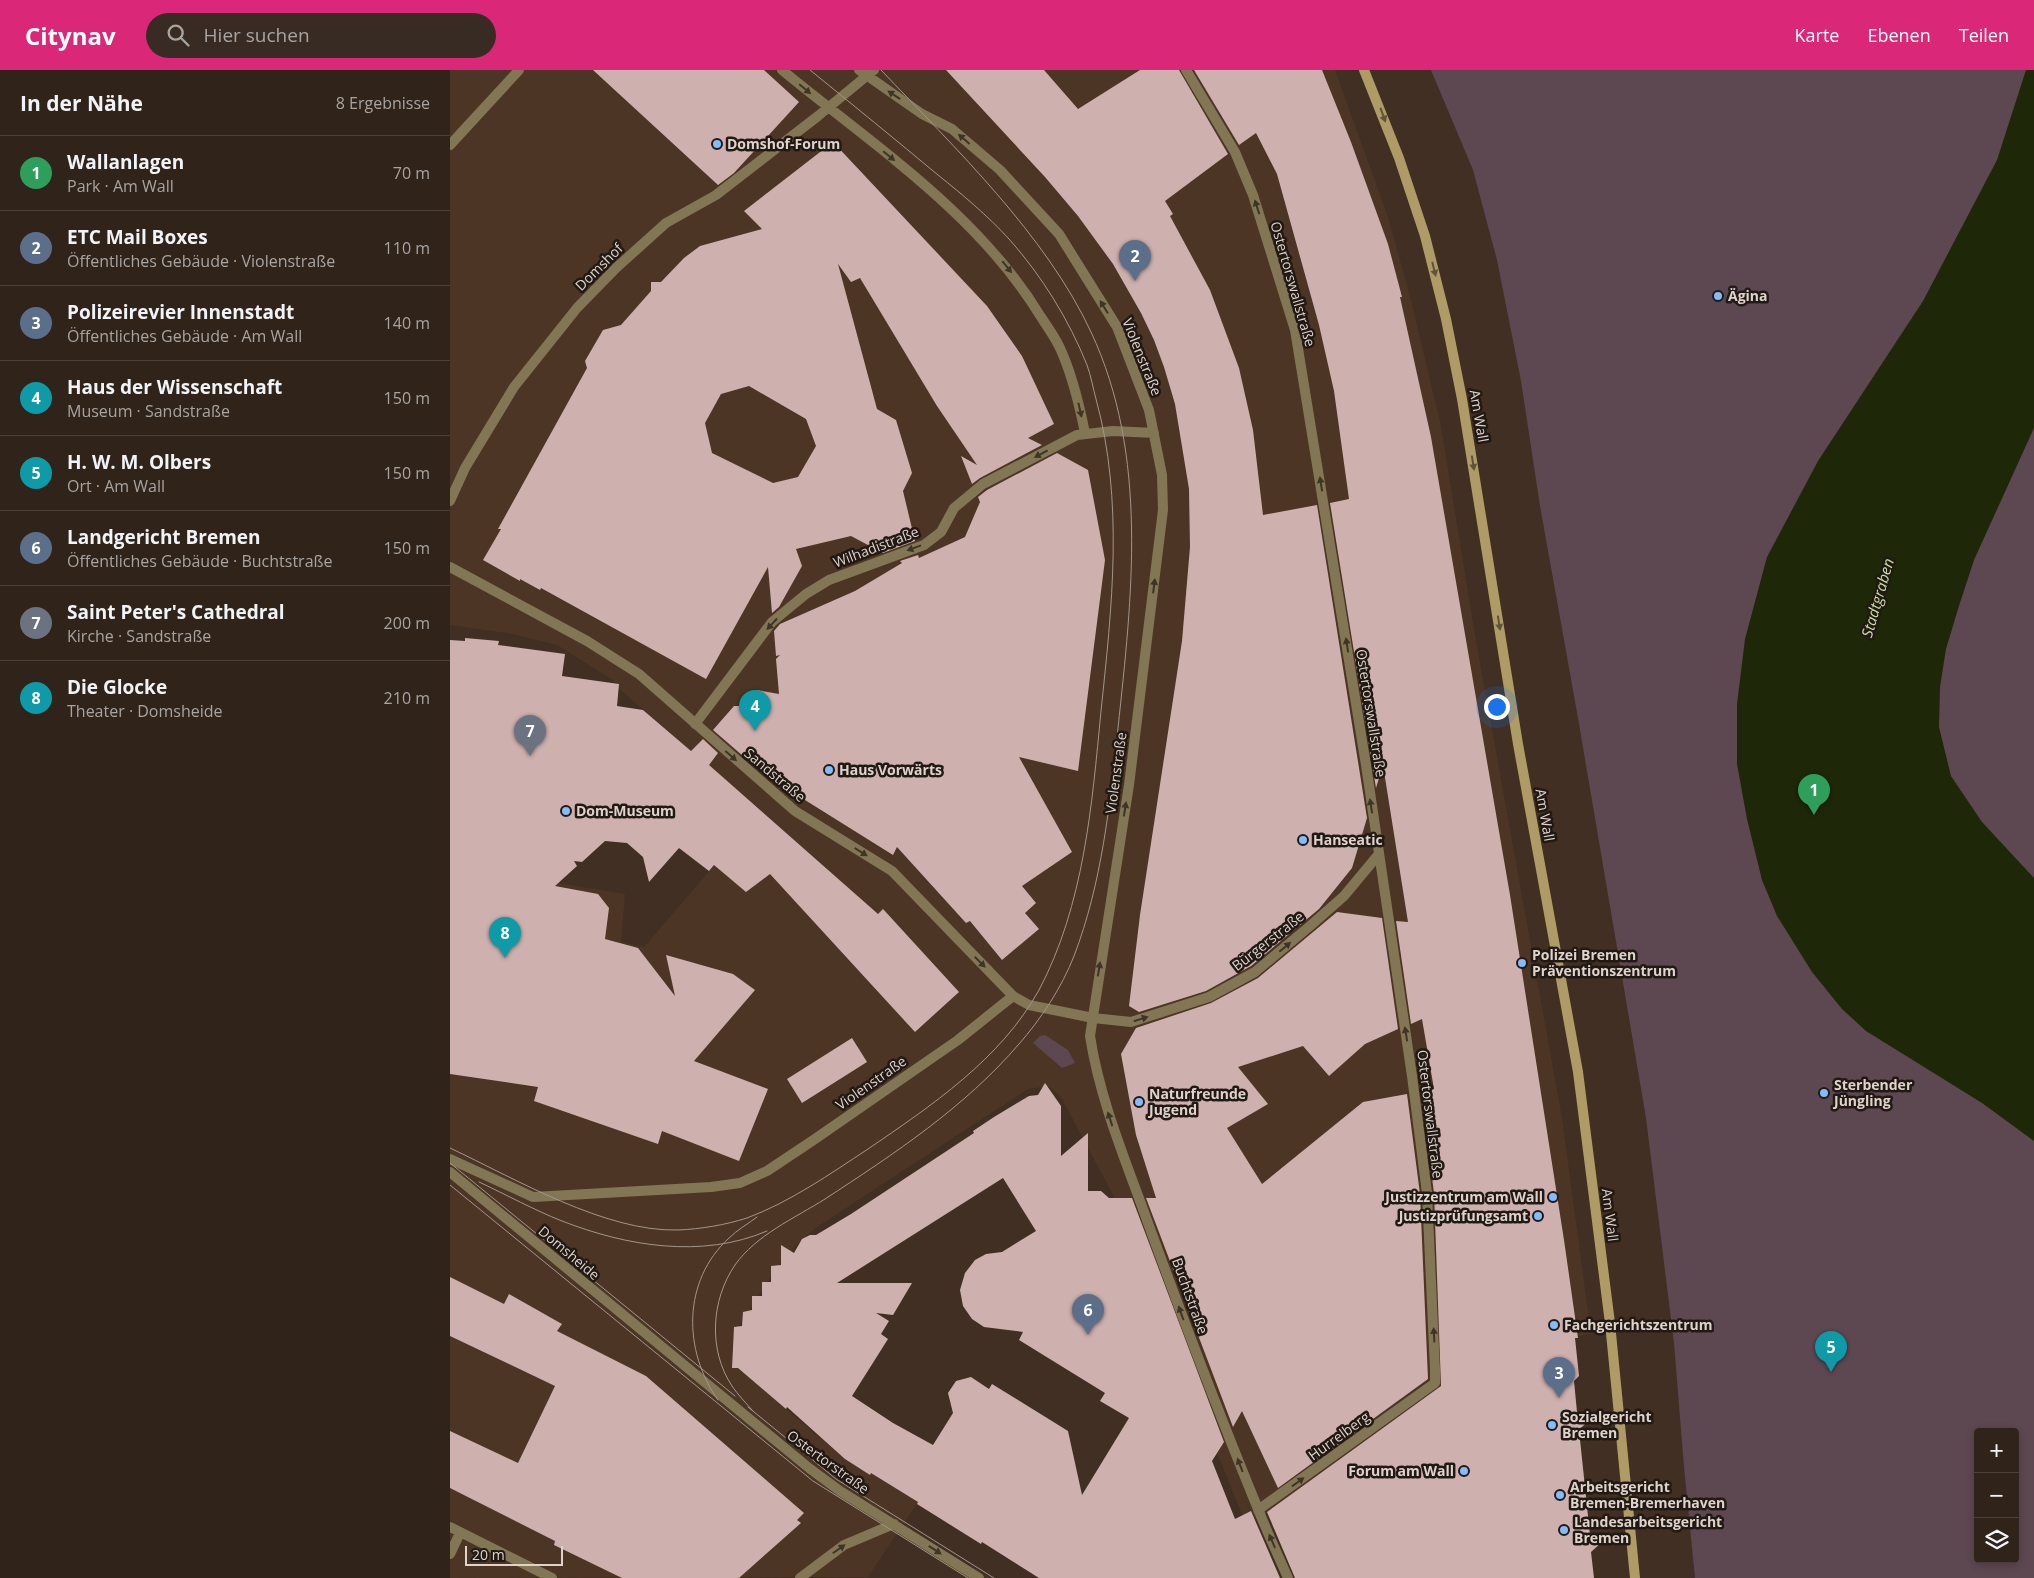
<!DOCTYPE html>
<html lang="de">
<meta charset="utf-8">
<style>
:root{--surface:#30231a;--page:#382b23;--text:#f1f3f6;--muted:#a8a4a2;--line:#4b4039;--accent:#db2777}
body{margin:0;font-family:"Open Sans",sans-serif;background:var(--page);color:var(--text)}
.controls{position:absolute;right:15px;bottom:15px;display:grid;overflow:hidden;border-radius:5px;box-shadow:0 2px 8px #0003}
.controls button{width:45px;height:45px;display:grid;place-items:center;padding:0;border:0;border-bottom:1px solid var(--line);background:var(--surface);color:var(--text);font:25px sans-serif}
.scale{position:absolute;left:15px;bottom:12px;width:98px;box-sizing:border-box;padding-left:5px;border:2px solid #dfd3cc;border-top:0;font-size:14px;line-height:18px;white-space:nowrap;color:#dfd3cc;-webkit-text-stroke:4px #211913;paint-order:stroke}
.you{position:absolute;left:1046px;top:636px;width:18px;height:18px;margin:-12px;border:4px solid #fff;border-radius:50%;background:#1a73e8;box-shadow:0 0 0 8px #1a73e833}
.badge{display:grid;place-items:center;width:32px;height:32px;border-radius:50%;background:var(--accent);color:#fff;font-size:16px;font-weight:700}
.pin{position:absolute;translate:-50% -41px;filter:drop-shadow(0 1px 2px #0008)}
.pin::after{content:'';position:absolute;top:26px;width:18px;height:15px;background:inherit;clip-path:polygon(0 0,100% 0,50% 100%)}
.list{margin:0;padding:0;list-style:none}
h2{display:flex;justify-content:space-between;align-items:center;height:65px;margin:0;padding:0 20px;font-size:21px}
h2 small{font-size:16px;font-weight:400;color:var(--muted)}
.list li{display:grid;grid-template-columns:32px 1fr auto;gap:15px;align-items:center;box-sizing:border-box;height:75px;padding:0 20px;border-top:1px solid var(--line)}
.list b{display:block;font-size:19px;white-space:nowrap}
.list p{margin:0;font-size:16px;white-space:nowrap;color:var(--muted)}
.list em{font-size:16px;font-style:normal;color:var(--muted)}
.icon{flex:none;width:28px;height:28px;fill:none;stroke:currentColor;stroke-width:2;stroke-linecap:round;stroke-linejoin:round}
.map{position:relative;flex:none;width:1584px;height:1508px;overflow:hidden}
header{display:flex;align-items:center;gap:30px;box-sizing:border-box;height:70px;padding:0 25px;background:var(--accent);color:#fff}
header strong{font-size:24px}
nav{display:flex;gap:28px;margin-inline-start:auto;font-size:18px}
.search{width:350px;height:45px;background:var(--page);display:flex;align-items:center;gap:12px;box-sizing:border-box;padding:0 18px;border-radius:28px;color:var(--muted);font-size:19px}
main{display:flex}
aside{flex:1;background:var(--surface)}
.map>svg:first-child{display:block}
.built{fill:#4c3524}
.green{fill:#5d4751;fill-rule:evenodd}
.water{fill:#1f2709}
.building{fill:#ceb1af;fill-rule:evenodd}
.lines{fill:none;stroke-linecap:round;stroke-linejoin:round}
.street{stroke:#827655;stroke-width:10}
.secondary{stroke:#ae9b66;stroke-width:10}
.tram{stroke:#a3958c;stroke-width:1}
.oneway{fill:#3e3527}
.oneway2{fill:#605438}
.poi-dot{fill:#82bcfa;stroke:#211913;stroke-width:2}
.labels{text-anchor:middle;stroke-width:5;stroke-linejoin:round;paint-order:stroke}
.poi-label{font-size:14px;font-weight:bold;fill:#dfd3cc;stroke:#211913;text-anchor:start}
.street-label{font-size:14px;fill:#dfd3cc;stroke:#211913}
.water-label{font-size:15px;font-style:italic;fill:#cce0a6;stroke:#211913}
</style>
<header>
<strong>Citynav</strong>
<div class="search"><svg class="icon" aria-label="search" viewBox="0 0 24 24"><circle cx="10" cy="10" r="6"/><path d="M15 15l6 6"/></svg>Hier suchen</div>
<nav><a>Karte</a><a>Ebenen</a><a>Teilen</a></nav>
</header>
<main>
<aside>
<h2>In der Nähe<small>8 Ergebnisse</small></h2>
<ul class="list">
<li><span class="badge" style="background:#2e9e5b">1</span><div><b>Wallanlagen</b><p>Park · Am Wall</p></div><em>70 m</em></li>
<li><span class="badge" style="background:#5c6f8a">2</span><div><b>ETC Mail Boxes</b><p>Öffentliches Gebäude · Violenstraße</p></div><em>110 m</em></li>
<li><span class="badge" style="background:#5c6f8a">3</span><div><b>Polizeirevier Innenstadt</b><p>Öffentliches Gebäude · Am Wall</p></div><em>140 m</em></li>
<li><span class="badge" style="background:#0f9aa8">4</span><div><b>Haus der Wissenschaft</b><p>Museum · Sandstraße</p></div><em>150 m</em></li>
<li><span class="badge" style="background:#0f9aa8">5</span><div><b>H. W. M. Olbers</b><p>Ort · Am Wall</p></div><em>150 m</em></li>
<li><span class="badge" style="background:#5c6f8a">6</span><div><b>Landgericht Bremen</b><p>Öffentliches Gebäude · Buchtstraße</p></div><em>150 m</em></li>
<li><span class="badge" style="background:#6b7280">7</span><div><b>Saint Peter's Cathedral</b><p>Kirche · Sandstraße</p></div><em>200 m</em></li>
<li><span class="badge" style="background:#0f9aa8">8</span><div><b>Die Glocke</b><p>Theater · Domsheide</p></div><em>210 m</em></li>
</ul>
</aside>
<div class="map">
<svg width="1584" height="1508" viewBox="0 0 1584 1508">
<rect width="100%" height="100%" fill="#402f22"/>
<path class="built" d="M 0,0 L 885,0 L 938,147 L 960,226 L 991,356 L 1025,565 L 1112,1048 L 1141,1264 L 1126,1266 L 1001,1316 L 836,1435 L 795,1452 L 699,1215 L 671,1140 L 611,1027 L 599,1016 L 578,1019 L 364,1159 L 334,1187 L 287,1259 L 282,1283 L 288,1298 L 368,1366 L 468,1432 L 418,1507 L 0,1508 L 0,760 L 114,773 L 109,813 L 175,824 L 171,872 L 194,877 L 311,741 L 169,619 L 169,614 L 107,575 L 63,564 L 0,555 Z"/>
<path class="green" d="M 981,0 L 1584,0 L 1584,1508 L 1245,1508 L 1234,1397 L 1224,1273 L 1196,1048 L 1128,648 L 1090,436 L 1071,311 L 1047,190 L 1023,100 ZM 1528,1362 L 1565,1362 L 1565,1489 L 1528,1489 Z
M 595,965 L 618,980 L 625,993 L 612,998 L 583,973 L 590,966 Z"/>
<path class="water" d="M 1576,0 L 1584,0 L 1584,358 L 1524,490 L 1508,539 L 1496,579 L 1490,617 L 1489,657 L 1501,706 L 1532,752 L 1584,808 L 1584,1071 L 1532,1033 L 1416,961 L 1392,939 L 1362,902 L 1327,846 L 1312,810 L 1297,749 L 1287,694 L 1287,634 L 1295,569 L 1317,487 L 1368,391 L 1473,231 L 1547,90 Z"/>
<path class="building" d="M 143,0 L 314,0 L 349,32 L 284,103 L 268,115 Z
M 496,0 L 594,0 L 628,39 L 690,0 L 729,0 L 778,84 L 715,131 L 723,144 L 720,146 L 760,220 L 789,298 L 803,360 L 813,445 L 867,435 L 917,748 L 902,798 L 869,839 L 801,896 L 756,921 L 689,942 L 679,936 L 690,845 L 732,571 L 740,477 L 739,419 L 725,334 L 714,297 L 704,270 L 691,243 L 663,194 L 628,146 L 595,107 Z
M 744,0 L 872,0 L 901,72 L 938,174 L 952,227 L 950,227 L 981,367 L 1060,825 L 1114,1170 L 1128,1268 L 1125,1268 L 1129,1306 L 1124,1311 L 1127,1342 L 1139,1350 L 1129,1360 L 1140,1465 L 1152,1472 L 1141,1482 L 1144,1508 L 845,1508 L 817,1442 L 991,1316 L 984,1123 L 971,1022 L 984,1019 L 972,949 L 961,954 L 946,851 L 958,852 L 933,695 L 926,718 L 880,433 L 899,429 L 884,321 L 869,255 L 827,104 L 806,63 L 789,75 Z
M 383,72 L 537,236 L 572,286 L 604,354 L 578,368 L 592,375 L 530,408 L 522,414 L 511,386 L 527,395 L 487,336 L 410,208 L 401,212 L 388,194 L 427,339 L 446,350 L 462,403 L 453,421 L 465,471 L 433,483 L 401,466 L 346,479 L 352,496 L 329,537 L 322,543 L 318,497 L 256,609 L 91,518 L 90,520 L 70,509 L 70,511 L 33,490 L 51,459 L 48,459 L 137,298 L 135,291 L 153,260 L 171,255 L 201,221 L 201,212 L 211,212 L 234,188 L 250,176 L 312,159 L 294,141 ZM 299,316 L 356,349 L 366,376 L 348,407 L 323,413 L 262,383 L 255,353 L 271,324 Z
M 607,383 L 638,400 L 655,490 L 628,701 L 569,687 L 622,782 L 572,816 L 586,833 L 575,843 L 589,859 L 552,890 L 520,851 L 516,853 L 447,777 L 443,785 L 315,705 L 263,660 L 284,636 L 294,636 L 307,620 L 329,624 L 326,589 L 330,585 L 326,586 L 324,561 L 330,554 L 405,521 L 452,493 L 450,491 L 468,485 L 469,488 L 515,467 L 530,432 L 528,427 L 537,420 Z
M 15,568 L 49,571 L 48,575 L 115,584 L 112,606 L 169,614 L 167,636 L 193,640 L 241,681 L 253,669 L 268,683 L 259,695 L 428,844 L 433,839 L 509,922 L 465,962 L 320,804 L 296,822 L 264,795 L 259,801 L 229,778 L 199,812 L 193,787 L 177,773 L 155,771 L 132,792 L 124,791 L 127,796 L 105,816 L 148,824 L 159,838 L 155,869 L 188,878 L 225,926 L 216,885 L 283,904 L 305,920 L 244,991 L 318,1019 L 289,1091 L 212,1061 L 208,1074 L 84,1031 L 88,1017 L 0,1004 L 0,570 L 15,571 Z
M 887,842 L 932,848 L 948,959 L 915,974 L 879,1006 L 853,976 L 788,997 L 818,1034 L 777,1058 L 812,1114 L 913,1032 L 957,1024 L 970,1124 L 978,1309 L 828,1418 L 792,1341 L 783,1357 L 696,1128 L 706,1128 L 686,1065 L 671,984 L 686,958 L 761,933 L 808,908 Z
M 402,968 L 417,992 L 352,1033 L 337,1009 Z
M 595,1013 L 611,1036 L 611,1086 L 638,1063 L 638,1121 L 651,1121 L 659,1128 L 682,1128 L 774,1372 L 762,1391 L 785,1449 L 801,1441 L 830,1508 L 589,1508 L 532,1472 L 531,1474 L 467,1434 L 468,1432 L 421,1403 L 420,1405 L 395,1389 L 337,1337 L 336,1339 L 288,1298 L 282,1298 L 284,1257 L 292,1256 L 293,1242 L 302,1240 L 302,1226 L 312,1226 L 312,1212 L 321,1212 L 321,1196 L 331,1195 L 331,1175 L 344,1183 L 352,1169 L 360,1165 L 366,1165 L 401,1144 L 524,1063 L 523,1061 L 544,1047 L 579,1026 L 588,1025 ZM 553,1108 L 586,1161 L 552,1182 L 536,1184 L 525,1190 L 515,1203 L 510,1220 L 513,1236 L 522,1249 L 534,1257 L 573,1262 L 569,1270 L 655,1323 L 650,1331 L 679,1348 L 632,1425 L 618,1361 L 542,1314 L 539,1319 L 521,1307 L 506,1311 L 498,1323 L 503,1343 L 483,1375 L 443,1353 L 402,1326 L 438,1269 L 431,1264 L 439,1251 L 426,1243 L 443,1245 L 462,1213 L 387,1213 Z
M 0,1207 L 54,1234 L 59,1224 L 112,1254 L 107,1261 L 196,1306 L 354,1443 L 347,1450 L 351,1453 L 289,1508 L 172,1508 L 104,1475 L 105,1471 L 0,1418 L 0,1361 L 68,1393 L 105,1316 L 0,1266 Z"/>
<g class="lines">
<path class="street" d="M 332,0 C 424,76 528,143 591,247 C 597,256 604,266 609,276 C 622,303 629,333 635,363
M 409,0 L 472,44 L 502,59 L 550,100 L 609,164 L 667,257 L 699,340 L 712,405 L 713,440 L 679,715 L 640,966 C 650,1031 676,1091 698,1153 C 733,1249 769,1344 808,1439 C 817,1462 828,1485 838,1508
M 736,0 L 785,82 L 803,125 L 845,260 L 916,695 L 962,1006 L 977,1123 L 985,1300 L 985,1313 L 808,1440
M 0,75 L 69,0
M 0,431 L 15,398 L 64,317 L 127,238 L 166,198 L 216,153 L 266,125 L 368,46 L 424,0
M 0,497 L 137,571 L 189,604 L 345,741 L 442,801 L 563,926 L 579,935 L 643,948 L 681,952 L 759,927 L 805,902 L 860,856 L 894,826 L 929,784
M 245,654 L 322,552 L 356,524 L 379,510 L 474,475 L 491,462 L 504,438 L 533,414 L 627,365 L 663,361 L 704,363
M 0,1089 L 83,1127 L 261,1117 L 290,1113 L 317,1101 L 365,1069 L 508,970 L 563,926
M 0,1102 L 359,1398 L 390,1421 L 529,1508
M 0,1457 L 102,1508
M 0,1484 L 10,1463
M 350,1508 L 394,1475 L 444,1454"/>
<path class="secondary" d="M 914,0 L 949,88 L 975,166 L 996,249 L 1012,329 L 1068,674 L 1128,1002 L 1160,1253 L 1185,1508"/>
<path class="tram" d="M 0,1078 C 66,1109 155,1162 228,1160 C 251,1159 275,1155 297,1148 C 340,1132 380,1104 418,1079 C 481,1036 551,989 589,920 C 634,835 642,735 651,641 C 662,537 674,431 646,329 C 643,318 641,306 637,295 C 619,250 592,206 559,169 C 538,146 513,125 488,105 C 446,70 403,35 360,0
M 0,1093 L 285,1326
M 29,1112 C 57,1125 84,1140 112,1151 C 176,1176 252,1189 317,1161
M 0,1115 L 363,1411 L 518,1508
M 268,1330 C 233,1281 232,1211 279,1168 C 287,1160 298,1154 307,1147
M 298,1337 L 386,1409 L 544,1508
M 303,1341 C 296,1333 288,1325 282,1316 C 258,1280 261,1230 285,1195 C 306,1165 345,1148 375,1129 C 444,1084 515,1037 569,974 C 591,949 612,917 624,886 C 652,813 660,734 668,658 C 682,526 699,386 641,262 C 596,165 504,77 431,0"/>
</g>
<defs><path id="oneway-solid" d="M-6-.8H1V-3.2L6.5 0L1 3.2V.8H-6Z" transform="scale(1.25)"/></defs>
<g class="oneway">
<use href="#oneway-solid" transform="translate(355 19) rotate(40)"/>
<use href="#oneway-solid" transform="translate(444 25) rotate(-146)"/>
<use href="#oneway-solid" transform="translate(514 69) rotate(-139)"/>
<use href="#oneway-solid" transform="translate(439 86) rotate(39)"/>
<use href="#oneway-solid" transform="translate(807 137) rotate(-108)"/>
<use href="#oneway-solid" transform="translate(557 197) rotate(51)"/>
<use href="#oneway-solid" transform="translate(654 237) rotate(-122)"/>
<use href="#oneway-solid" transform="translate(630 340) rotate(77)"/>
<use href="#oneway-solid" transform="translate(591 384) rotate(152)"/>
<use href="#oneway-solid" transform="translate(871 414) rotate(-99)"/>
<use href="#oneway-solid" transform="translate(464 478) rotate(160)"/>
<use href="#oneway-solid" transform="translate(704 516) rotate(-83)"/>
<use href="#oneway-solid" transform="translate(322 554) rotate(133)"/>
<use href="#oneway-solid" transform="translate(897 575) rotate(-99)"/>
<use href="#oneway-solid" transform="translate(281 686) rotate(41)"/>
<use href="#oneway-solid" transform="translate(921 736) rotate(-99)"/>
<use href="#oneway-solid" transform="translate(675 739) rotate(-81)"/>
<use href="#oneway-solid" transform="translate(411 782) rotate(32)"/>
<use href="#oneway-solid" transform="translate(835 877) rotate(-40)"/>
<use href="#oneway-solid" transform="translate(530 892) rotate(45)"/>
<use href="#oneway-solid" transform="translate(649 899) rotate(-81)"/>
<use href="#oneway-solid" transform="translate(691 949) rotate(-17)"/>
<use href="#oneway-solid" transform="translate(956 964) rotate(-99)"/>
<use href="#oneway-solid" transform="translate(660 1049) rotate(-108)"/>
<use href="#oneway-solid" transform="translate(731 1243) rotate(-110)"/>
<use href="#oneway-solid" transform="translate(984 1265) rotate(-93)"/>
<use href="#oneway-solid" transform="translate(790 1395) rotate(-111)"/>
<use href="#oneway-solid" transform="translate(848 1412) rotate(-36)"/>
<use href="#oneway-solid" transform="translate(822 1471) rotate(-114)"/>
<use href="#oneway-solid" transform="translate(389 1479) rotate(-35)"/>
<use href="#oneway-solid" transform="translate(485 1480) rotate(33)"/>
</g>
<g class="oneway2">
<use href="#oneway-solid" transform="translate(933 45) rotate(70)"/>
<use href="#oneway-solid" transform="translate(984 199) rotate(76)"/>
<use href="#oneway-solid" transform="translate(1023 393) rotate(81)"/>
<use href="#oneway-solid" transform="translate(1049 553) rotate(81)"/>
</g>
<g class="poi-dot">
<circle cx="267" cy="74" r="5"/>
<circle cx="1268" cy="226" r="5"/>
<circle cx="379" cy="700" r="5"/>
<circle cx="116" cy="741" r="5"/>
<circle cx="853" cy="770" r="5"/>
<circle cx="1072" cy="893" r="5"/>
<circle cx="1374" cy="1023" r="5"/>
<circle cx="689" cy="1032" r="5"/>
<circle cx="1103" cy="1127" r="5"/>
<circle cx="1088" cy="1146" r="5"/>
<circle cx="1104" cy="1255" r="5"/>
<circle cx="1102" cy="1355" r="5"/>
<circle cx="1014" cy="1401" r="5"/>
<circle cx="1110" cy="1425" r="5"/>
<circle cx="1114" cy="1460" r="5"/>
</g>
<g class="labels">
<g class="poi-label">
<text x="277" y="79">Domshof-Forum</text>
<text x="1278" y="231">Ägina</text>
<text x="389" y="705">Haus Vorwärts</text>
<text x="126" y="746">Dom-Museum</text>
<text x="863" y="775">Hanseatic</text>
<text x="1082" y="890">Polizei Bremen<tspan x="1082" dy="16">Präventionszentrum</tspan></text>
<text x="1384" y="1020">Sterbender<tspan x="1384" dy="16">Jüngling</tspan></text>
<text x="699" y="1029">Naturfreunde<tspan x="699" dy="16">Jugend</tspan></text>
<text x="1093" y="1132" text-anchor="end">Justizzentrum am Wall</text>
<text x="1078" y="1151" text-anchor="end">Justizprüfungsamt</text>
<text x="1114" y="1260">Fachgerichtszentrum</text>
<text x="1112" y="1352">Sozialgericht<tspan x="1112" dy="16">Bremen</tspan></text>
<text x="1004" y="1406" text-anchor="end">Forum am Wall</text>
<text x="1120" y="1422">Arbeitsgericht<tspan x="1120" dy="16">Bremen-Bremerhaven</tspan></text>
<text x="1124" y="1457">Landesarbeitsgericht<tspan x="1124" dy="16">Bremen</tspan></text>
</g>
<g class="street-label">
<text transform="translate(149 197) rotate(-45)" y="5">Domshof</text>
<text transform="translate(843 214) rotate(74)" y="5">Ostertorswallstraße</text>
<text transform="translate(692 287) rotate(68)" y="5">Violenstraße</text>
<text transform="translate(1029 346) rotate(80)" y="5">Am Wall</text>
<text transform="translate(426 477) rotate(-21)" y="5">Wilhadistraße</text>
<text transform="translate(921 643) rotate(81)" y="5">Ostertorswallstraße</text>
<text transform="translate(666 703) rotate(-82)" y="5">Violenstraße</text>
<text transform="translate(325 705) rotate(40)" y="5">Sandstraße</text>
<text transform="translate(1095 745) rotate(80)" y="5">Am Wall</text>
<text transform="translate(818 871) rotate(-38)" y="5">Bürgerstraße</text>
<text transform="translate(421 1013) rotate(-35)" y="5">Violenstraße</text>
<text transform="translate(980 1044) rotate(83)" y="5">Ostertorswallstraße</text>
<text transform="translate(1160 1145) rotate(83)" y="5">Am Wall</text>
<text transform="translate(119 1183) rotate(40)" y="5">Domsheide</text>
<text transform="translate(740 1226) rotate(70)" y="5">Buchtstraße</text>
<text transform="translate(889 1366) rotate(-36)" y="5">Hurrelberg</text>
<text transform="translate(378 1392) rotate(36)" y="5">Ostertorstraße</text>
</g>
<g class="water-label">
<text transform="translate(1428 528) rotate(-74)" y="5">Stadtgraben</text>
</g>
</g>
</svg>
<div class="controls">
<button>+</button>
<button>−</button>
<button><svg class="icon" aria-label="layers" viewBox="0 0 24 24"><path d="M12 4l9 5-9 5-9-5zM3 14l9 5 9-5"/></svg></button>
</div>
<div class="scale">20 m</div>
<div class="you"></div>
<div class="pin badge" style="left:1364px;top:745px;background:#2e9e5b">1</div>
<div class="pin badge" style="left:685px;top:211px;background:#5c6f8a">2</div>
<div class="pin badge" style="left:1109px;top:1328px;background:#5c6f8a">3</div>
<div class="pin badge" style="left:305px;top:661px;background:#0f9aa8">4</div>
<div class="pin badge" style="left:1381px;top:1302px;background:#0f9aa8">5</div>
<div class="pin badge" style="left:638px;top:1265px;background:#5c6f8a">6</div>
<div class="pin badge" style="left:80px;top:686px;background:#6b7280">7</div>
<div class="pin badge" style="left:55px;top:888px;background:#0f9aa8">8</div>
</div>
</main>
